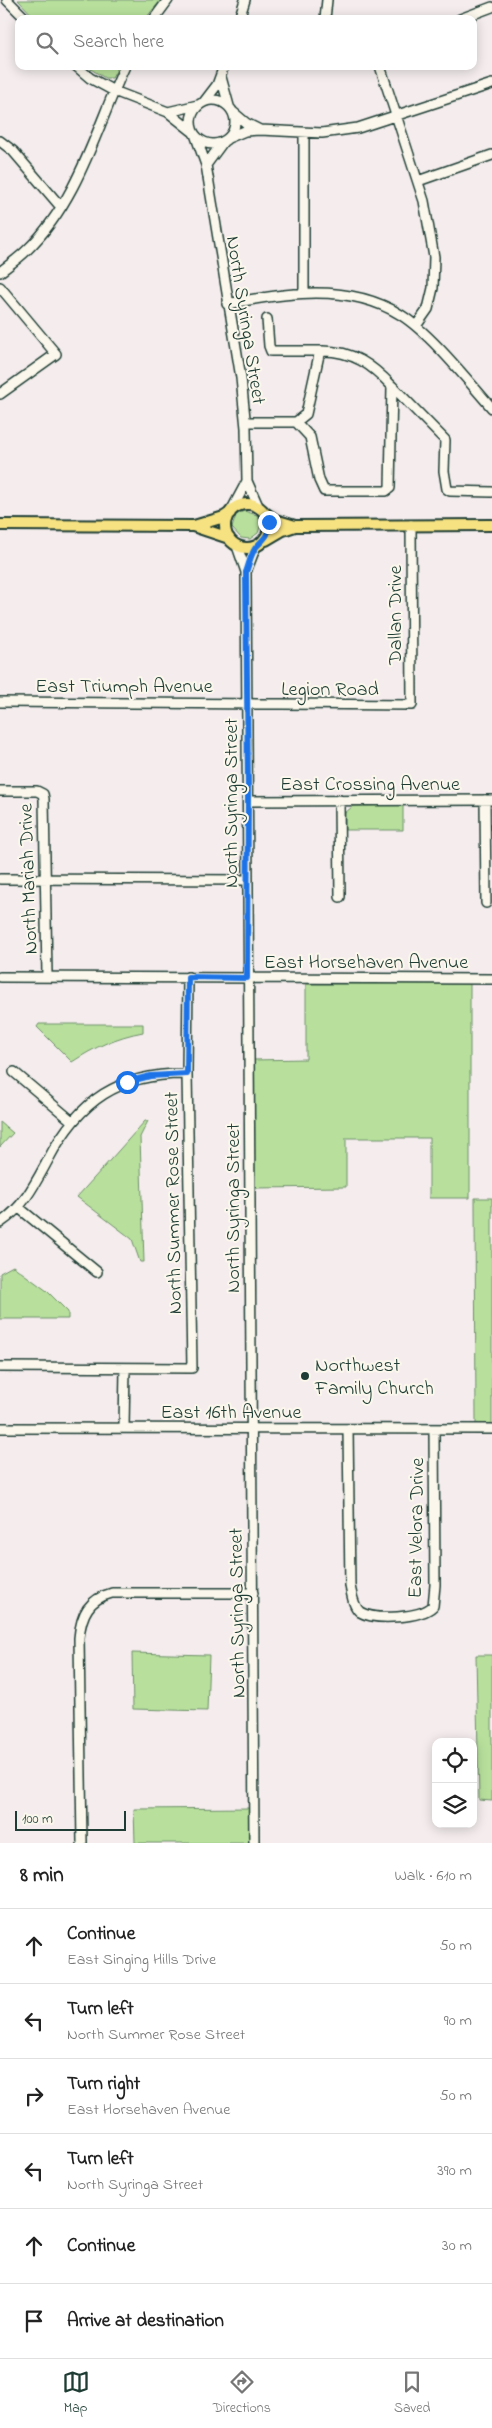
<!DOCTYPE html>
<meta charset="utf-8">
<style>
:root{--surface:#fff;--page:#f2f2f2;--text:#222;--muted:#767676;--line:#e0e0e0;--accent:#1f3d34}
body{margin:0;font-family:"Indie Flower",sans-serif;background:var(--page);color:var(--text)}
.controls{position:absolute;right:15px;bottom:15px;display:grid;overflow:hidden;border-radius:10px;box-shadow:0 2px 12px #0003}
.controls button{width:45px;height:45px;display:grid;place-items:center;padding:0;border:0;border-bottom:1px solid var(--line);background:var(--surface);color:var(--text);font:25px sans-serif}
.scale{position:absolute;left:15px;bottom:12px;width:111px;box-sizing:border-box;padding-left:5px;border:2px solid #1f3d34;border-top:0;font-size:14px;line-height:18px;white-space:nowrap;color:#1f3d34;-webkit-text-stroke:4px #fbf7ec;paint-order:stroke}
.stop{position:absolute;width:15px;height:15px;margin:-11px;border:4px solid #1a73e8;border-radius:50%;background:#fff}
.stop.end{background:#1a73e8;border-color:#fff;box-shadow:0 1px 5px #0008}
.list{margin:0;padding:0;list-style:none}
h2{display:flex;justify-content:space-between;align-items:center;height:65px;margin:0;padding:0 20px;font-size:21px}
h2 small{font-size:16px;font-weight:400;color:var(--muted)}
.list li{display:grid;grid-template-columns:32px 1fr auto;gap:15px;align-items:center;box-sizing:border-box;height:75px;padding:0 20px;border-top:1px solid var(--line)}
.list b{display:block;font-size:19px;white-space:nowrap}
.list p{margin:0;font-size:16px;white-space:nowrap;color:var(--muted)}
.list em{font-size:16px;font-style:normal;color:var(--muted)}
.icon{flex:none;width:28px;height:28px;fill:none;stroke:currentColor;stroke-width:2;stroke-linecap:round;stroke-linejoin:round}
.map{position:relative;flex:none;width:492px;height:1843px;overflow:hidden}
.search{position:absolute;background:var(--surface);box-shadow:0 2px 12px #0003;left:15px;right:15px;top:15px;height:55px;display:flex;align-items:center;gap:12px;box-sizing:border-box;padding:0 18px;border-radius:10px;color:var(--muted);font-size:19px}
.sheet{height:515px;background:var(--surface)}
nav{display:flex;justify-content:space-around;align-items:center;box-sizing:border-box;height:70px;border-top:1px solid var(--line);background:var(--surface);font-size:14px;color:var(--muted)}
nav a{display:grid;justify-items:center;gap:2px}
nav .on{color:var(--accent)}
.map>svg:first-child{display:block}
.green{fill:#b8e09c;stroke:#6c8e68}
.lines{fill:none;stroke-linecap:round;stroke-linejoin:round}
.minor-casing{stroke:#1f3d34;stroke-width:12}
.major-casing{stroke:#1f3d34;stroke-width:14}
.minor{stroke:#fbf7ec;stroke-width:9}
.major{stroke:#f7e281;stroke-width:10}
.route{stroke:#1a73e8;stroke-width:6}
.poi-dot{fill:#1f3d34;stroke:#fbf7ec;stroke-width:2}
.labels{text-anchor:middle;stroke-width:4;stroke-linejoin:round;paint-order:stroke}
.street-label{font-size:20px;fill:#1f3d34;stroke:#fbf7ec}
.poi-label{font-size:20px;fill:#1f3d34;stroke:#fbf7ec;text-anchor:start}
</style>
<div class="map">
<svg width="492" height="1843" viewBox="0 0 492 1843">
<rect width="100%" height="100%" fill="#f5eded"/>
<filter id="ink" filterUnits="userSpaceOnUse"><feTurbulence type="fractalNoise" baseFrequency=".02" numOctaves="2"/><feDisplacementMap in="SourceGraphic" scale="10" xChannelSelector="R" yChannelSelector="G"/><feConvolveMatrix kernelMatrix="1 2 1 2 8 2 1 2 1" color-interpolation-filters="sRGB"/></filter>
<g filter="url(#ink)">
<path class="green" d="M 18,0 L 161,0 L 145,19 L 36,19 Z
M 86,66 L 119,66 L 112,78 L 105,78 Z
M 244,511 L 257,515 L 261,524 L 258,533 L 250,539 L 241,538 L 232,528 L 236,515 Z
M 403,805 L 403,830 L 345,830 L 345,813 L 353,806 Z
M 470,983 L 470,1198 L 429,1198 L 429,1138 L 346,1138 L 346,1187 L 254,1188 L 253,1060 L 306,1059 L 306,984 Z
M 39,1024 L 143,1024 L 143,1032 C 116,1037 95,1047 72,1062 L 37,1027 Z
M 145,1121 L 148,1121 L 140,1137 L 144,1262 L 140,1262 L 132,1239 L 77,1197 Z
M 0,1122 L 13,1133 L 0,1147 Z
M 475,1198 L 492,1198 L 492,1424 L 476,1424 Z
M 13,1266 L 47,1291 L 68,1312 L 68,1319 L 0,1319 L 0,1273 Z
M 132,1653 L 209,1655 L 207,1711 L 133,1709 Z
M 476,1655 L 492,1655 L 492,1801 L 479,1800 Z
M 250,1808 L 251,1843 L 135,1843 L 134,1809 Z"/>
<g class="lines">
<defs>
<path id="minor" d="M 7,0 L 26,19
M 154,19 L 168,0
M 239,19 L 245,0
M 325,19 L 327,0
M 460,19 L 492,7
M 76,66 L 90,78 L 114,91 L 168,112 L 192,131
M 380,66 L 424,201 L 434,257 L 433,288 L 428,309 L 416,326
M 221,77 L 229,106
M191 122a22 22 0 1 1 44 0a22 22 0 1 1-44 0Z
M 204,102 L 217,85 L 224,66
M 168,112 L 198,105
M 233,112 L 246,123 L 260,130
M 196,137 L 206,165 L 241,378 L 246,428 L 247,481 L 231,511
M 228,138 L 245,131 L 260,130 L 322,133 L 358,128 L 492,84
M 0,141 L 13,151 L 61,207
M 206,165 L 223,142
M 418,181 L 492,155
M 0,272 C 9,265 19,258 27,250 C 78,201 96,129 125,66
M 0,287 L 56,354 L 0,394
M 304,293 L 304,133
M 227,304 C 284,293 349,282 401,315 C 431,334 468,381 492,408
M 267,319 L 269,346 L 271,351 L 323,351
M 392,386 L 445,440 L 444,471 L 447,489 L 450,491 L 492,492
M 246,422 L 296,422 L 306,414 L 319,355 L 323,351 C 353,351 372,365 392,386 L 390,488 L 386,491 L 324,491 L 319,480 L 310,437 L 296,422
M 247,481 L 259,508
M 237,546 L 246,572 L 254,1843
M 246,572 L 256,546
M 0,702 L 412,705 L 411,525
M 0,791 L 37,791 L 43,794 L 44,799 L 47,976
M 339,800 L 340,897
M 485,800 L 486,903
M 249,801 L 492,800
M 0,879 L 247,880
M 0,977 L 492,979
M 14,1072 L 72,1121
M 18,1207 L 97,1272
M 0,1223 C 23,1208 35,1184 48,1160 C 79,1100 119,1073 187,1074
M 0,1367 L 192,1368 L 187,1074 L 188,977
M 0,1428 L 492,1429
M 124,1428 L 125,1368
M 348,1429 L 350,1586 C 352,1595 353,1606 360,1612 C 375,1621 421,1618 433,1606 L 435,1585 L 434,1429
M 82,1843 L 79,1638 C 81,1614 89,1599 112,1593 L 253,1593"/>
<path id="major" d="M225 526a22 22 0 1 1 44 0a22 22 0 1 1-44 0Z
M 265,513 L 275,520 L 295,526 L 492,525
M 0,525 L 193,526 L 229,538
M 194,526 L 224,517 L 230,513
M 266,540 L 283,530 L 295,526"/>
</defs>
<use href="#minor" class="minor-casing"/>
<use href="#major" class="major-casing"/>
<use href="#minor" class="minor"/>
<use href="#major" class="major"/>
</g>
</g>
<g class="lines" filter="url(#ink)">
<path class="route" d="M 127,1082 L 150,1076 L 187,1074 L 188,977 L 247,978 L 248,793 L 246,572 C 249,565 251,552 257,546 C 265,538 270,534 269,522"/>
</g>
<circle class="poi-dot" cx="305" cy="1376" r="5"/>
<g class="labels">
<g class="street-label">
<text transform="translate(247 320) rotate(81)" y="7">North Syringa Street</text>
<text transform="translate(394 615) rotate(-90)" y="7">Dallan Drive</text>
<text x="124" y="692">East Triumph Avenue</text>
<text x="330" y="695">Legion Road</text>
<text x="370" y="790">East Crossing Avenue</text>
<text transform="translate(230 803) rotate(-90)" y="7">North Syringa Street</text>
<text transform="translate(27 879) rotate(-92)" y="7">North Mariah Drive</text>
<text x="366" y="968">East Horsehaven Avenue</text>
<text transform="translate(172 1203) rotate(-91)" y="7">North Summer Rose Street</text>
<text transform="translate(232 1208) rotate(-90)" y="7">North Syringa Street</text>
<text x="231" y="1418">East 16th Avenue</text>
<text transform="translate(415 1528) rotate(-89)" y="7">East Velora Drive</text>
<text transform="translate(236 1613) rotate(-91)" y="7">North Syringa Street</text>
</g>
<g class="poi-label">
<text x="315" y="1371">Northwest<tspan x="315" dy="23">Family Church</tspan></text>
</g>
</g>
</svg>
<div class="controls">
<button><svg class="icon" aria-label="locate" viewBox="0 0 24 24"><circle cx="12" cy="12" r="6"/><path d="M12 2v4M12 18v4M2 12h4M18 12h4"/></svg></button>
<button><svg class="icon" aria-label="layers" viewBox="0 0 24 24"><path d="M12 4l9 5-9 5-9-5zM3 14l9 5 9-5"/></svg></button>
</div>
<div class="scale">100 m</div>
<div class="stop" style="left:127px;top:1082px"></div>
<div class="stop end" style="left:269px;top:522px"></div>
<div class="search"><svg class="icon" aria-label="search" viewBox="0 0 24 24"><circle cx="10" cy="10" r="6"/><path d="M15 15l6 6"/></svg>Search here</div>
</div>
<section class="sheet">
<h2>8 min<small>Walk · 610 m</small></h2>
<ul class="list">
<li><svg class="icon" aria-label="ahead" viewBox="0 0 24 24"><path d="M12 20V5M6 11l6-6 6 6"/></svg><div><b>Continue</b><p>East Singing Hills Drive</p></div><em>50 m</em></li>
<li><svg class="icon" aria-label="left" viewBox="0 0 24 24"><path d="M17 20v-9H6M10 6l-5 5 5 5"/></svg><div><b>Turn left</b><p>North Summer Rose Street</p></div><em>90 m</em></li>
<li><svg class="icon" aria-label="right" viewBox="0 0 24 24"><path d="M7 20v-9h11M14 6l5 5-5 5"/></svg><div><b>Turn right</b><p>East Horsehaven Avenue</p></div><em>50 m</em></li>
<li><svg class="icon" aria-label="left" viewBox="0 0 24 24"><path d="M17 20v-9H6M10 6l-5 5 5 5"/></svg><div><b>Turn left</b><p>North Syringa Street</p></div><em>390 m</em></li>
<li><svg class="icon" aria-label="ahead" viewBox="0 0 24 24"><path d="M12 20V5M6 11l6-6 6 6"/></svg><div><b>Continue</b></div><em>30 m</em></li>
<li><svg class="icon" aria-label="arrive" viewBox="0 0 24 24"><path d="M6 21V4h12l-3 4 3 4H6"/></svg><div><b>Arrive at destination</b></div></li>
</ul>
</section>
<nav>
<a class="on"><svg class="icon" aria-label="map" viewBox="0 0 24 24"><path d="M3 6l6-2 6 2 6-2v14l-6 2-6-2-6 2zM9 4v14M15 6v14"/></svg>Map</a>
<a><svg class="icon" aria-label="directions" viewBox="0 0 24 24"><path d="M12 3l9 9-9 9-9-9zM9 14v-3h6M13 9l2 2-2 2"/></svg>Directions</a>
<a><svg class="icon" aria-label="saved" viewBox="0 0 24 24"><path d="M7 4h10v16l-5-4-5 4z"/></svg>Saved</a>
</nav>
